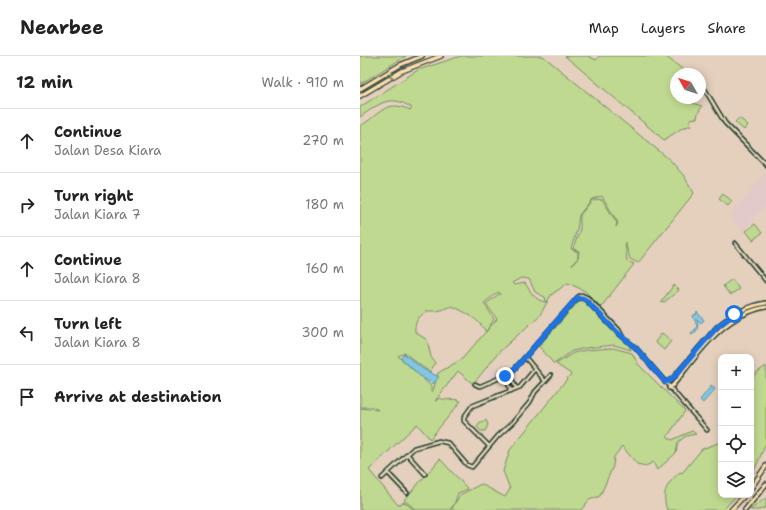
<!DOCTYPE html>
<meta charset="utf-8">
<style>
:root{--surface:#fff;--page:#f6f6f6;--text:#222;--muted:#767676;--line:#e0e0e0}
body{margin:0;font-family:"Shantell Sans",sans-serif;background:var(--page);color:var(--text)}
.controls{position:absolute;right:12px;bottom:12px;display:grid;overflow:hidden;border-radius:8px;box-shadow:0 2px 10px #0003}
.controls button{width:36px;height:36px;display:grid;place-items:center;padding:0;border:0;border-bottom:1px solid var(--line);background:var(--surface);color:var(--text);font:20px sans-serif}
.compass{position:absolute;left:310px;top:12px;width:36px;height:36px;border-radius:50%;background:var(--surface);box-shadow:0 2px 10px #0003;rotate:309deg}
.stop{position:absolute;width:12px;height:12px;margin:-9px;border:3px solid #1a73e8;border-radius:50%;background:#fff}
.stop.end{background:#1a73e8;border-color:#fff;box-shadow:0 1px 4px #0008}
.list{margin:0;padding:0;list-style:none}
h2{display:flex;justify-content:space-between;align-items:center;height:52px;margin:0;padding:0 16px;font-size:17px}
h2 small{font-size:13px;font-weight:400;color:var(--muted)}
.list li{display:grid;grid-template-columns:26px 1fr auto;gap:12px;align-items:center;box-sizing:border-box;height:64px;padding:0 16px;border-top:1px solid var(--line)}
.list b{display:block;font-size:15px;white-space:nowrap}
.list p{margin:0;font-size:13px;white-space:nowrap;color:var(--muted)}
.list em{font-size:13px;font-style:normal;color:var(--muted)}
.icon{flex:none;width:22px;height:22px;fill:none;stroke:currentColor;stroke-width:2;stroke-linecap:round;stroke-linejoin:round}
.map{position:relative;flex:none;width:406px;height:454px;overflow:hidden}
header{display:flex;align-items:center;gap:24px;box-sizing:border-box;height:56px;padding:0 20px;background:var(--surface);border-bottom:1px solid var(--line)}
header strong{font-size:19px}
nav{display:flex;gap:22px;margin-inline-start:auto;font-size:14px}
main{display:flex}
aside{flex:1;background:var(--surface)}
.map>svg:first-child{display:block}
.built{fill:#e3caca}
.green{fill:#c0d990;stroke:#708b62;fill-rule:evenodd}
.water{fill:#82c6e3;stroke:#5a8f9d}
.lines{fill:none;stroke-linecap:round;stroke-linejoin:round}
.minor-casing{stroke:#1f3d34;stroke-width:5.5}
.major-casing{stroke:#1f3d34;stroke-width:6}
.highway-casing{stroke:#1f3d34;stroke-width:6}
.minor{stroke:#e7d5b2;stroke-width:2.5}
.major{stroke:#fcdcac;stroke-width:3}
.highway{stroke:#fcdcac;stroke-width:3.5}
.oneway{stroke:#8e8c70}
.route{stroke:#1a73e8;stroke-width:5}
</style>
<header>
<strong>Nearbee</strong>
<nav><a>Map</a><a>Layers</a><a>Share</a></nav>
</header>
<main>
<aside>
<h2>12 min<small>Walk · 910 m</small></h2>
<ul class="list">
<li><svg class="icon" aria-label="ahead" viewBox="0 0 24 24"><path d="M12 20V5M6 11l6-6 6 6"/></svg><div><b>Continue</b><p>Jalan Desa Kiara</p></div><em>270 m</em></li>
<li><svg class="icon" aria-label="right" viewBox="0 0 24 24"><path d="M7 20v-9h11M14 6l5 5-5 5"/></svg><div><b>Turn right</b><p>Jalan Kiara 7</p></div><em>180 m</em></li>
<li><svg class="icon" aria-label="ahead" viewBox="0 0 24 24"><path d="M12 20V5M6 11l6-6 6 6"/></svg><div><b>Continue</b><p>Jalan Kiara 8</p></div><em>160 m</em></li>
<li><svg class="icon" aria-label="left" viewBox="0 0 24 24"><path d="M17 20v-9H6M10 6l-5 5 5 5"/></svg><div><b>Turn left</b><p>Jalan Kiara 8</p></div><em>300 m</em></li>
<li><svg class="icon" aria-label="arrive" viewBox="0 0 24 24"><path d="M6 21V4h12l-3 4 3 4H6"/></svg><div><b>Arrive at destination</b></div></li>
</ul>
</aside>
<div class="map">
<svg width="406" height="454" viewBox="0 0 406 454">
<rect width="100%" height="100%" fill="#e5d0bd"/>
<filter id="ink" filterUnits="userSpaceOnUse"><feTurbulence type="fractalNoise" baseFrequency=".025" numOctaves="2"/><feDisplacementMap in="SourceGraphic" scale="8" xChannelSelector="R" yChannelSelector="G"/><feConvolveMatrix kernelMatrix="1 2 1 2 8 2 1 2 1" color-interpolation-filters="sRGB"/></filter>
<g filter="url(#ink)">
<path class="built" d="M 406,116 L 406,149 L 383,176 L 369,160 Z
M 139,312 L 142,319 L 129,324 L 126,317 Z"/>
<path class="green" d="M 0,0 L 46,0 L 0,28 Z
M 101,0 L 183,0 L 310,104 L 324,120 L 334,137 L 278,207 L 270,203 L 265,186 L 267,205 L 274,208 L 241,251 L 225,235 L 208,227 L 191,239 L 180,259 L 140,295 L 113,328 L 98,315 L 75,345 L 80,342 C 87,346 91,341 101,345 L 70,383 L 57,368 L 9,414 L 38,449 L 44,446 L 55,454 L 0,454 L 0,352 L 18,354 L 13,351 L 0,351 L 0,70 C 19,60 25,42 50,54 L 52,52 C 30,37 19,48 0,61 L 0,51 L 58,14 ZM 242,140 L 258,167 L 256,171 L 257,167 L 242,143 L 232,144 L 220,159 L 220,173 L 213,193 L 219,195 L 218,202 L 212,209 L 218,202 L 218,196 L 211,193 L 217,173 L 219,159 L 232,143 ZM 161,222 L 169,223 L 175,236 L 185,241 L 186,246 C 175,245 170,235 165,227 L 154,229 L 152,227 ZM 138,236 L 141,238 L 139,238 L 126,248 L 137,263 L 102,303 L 78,317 L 73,335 L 71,336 L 71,330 L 38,300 L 45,297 L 61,310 L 70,316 L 75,307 L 71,301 L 67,284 L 55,276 C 54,266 59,260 67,255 L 78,255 L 92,250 C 105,256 119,263 126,276 L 134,263 L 124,247 Z
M 205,0 L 228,0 L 236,4 L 239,0 L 305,0 L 329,18 L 316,18 L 316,42 L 332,42 L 332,47 L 342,50 L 338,57 L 337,62 L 330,63 L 330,67 L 332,69 L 322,72 L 304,84 Z
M 379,62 L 388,69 L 384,74 L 375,66 Z
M 363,138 L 372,145 L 368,150 L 359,143 Z
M 395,168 L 402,177 L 393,184 L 386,175 Z
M 372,223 L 379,233 L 370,239 L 363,230 Z
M 314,229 L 319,234 L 303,247 L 301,246 Z
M 220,244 L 227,246 L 268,288 L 271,294 L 254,289 L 226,292 L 212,295 L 194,308 L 179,290 Z
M 302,277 L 311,285 L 304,294 L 295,286 Z
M 253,292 L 272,297 L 278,308 L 325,355 L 307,381 L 312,384 L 332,375 L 336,378 L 326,380 L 318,386 L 316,397 L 297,414 L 293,406 L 286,410 L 277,408 L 262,390 L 254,401 L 253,410 L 240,440 L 229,444 L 221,454 L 91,454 L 100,439 L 121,428 L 145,441 L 150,433 L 143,415 L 150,394 L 211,318 L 196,308 L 213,297 L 227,294 Z
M 406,310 L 406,387 L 391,422 L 391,324 L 396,317 Z
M 126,364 L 128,369 L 125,375 L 121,375 L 117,371 L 119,367 Z
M 361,386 L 361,439 L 377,439 L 363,454 L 307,454 C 301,435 307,428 320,416 L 322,417 L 342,393 Z
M 80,403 L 108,433 L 98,437 L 94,449 L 89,454 L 56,454 L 44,444 Z
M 406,442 L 406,451 L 399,454 L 390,454 Z"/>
<path class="water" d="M 337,256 L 344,264 L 341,267 L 337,263 C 339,270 338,275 332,279 L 331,277 L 334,275 L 337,270 L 333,260 L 335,258 L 336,259 Z
M 44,298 L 63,313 L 79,321 L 73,328 L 61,321 L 41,302 Z
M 351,330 L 355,333 L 343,347 L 340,344 Z"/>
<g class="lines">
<defs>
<path id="minor" d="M 344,32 L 365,67 L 406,109
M 375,187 L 406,225
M 217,242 L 222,242 L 226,244 L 257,276 L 276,292 L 347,374
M 165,301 L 185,325
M 149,318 L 156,332
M 145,320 L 151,335
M 115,328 L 119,330 L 121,330 L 151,317 L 219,240 L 222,239 L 228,242 L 259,274 L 261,278
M 129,390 L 104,365 L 104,361 L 112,350 L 160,331 L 175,313
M 47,398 L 65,418
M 28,417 L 47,437
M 22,422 L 54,392 L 79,385 L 88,387 L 107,409 L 112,411 L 138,380 L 153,366 L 170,346 L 175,336 L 191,319"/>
<path id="major" d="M 305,326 L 309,325 L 314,321 L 357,271 C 371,259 387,250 406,247
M 309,332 L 313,329 C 339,297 362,259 406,251"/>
<path id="highway" d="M 0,33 L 40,9 L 62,0
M 0,40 L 42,15 L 81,0
M 391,432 L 406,410
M 371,454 L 385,439
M 385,454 L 406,428"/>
</defs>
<use href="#minor" class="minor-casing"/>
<use href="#major" class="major-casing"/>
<use href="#highway" class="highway-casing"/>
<use href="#minor" class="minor"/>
<use href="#major" class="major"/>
<use href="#highway" class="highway"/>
</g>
<defs><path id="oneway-chevron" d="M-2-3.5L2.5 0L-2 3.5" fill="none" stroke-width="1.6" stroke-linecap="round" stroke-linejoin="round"/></defs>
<use class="oneway" href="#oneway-chevron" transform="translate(32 20) rotate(150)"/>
</g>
<g class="lines" filter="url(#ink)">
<path class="route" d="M 145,320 L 151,317 L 217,242 L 222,242 L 226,244 L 257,276 L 276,292 L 305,326 L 309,325 L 314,321 L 357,271 L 374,258"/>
</g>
</svg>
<div class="controls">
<button>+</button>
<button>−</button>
<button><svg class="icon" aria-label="locate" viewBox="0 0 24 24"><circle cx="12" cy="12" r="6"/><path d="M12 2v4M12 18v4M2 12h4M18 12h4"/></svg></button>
<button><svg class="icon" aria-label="layers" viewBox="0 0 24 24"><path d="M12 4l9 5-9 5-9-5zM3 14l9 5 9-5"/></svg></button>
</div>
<svg class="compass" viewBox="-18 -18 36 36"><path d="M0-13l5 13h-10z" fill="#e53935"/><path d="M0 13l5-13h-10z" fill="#767676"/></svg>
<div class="stop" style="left:374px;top:258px"></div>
<div class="stop end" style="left:145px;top:320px"></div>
</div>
</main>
